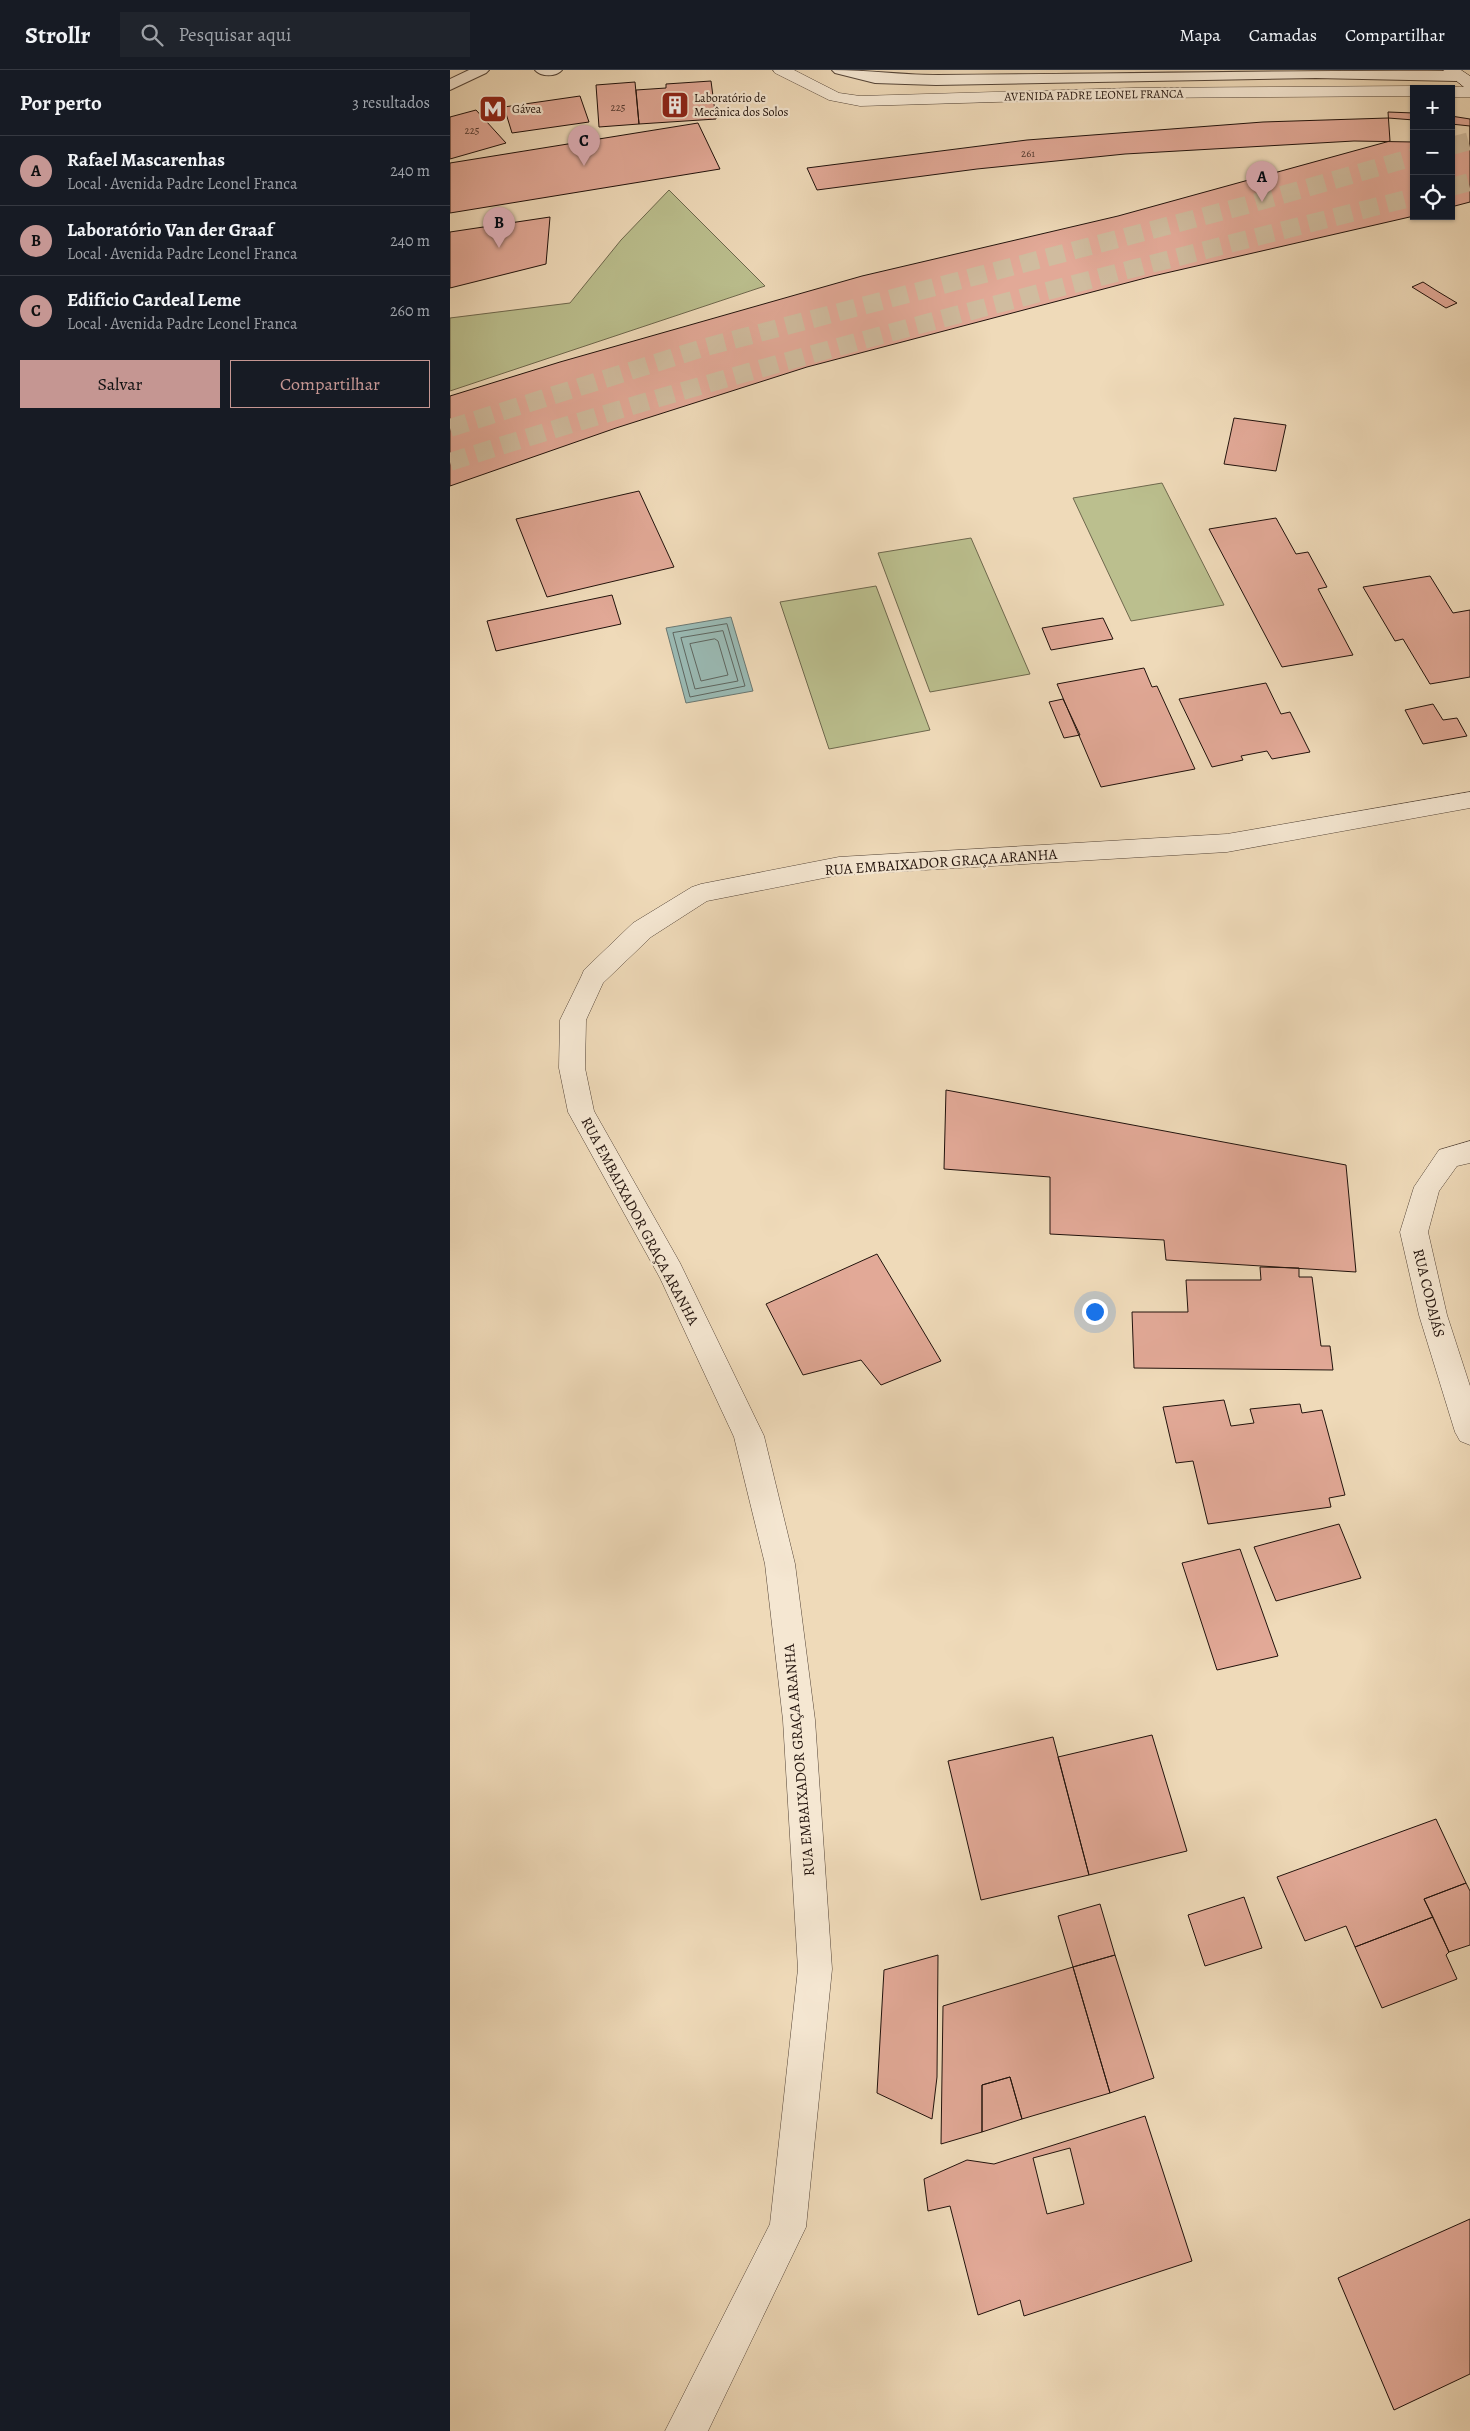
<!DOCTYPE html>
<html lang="pt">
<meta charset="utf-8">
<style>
:root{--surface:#171b24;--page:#20242c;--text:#f1f3f6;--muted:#9ea1a6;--line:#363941;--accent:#c59692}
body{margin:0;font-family:Alegreya,serif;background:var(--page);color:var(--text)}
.controls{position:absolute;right:15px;top:15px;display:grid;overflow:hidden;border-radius:0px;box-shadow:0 1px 4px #0004}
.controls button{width:45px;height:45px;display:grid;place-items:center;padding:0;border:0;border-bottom:1px solid var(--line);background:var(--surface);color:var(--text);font:25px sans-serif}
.you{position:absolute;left:644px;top:1241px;width:18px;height:18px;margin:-12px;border:4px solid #fff;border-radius:50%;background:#1a73e8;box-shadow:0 0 0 8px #1a73e833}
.badge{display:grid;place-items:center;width:32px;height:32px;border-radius:50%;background:var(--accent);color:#111;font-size:16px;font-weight:700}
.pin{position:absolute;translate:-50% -41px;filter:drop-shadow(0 1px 2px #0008)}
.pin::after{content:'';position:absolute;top:26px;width:18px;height:15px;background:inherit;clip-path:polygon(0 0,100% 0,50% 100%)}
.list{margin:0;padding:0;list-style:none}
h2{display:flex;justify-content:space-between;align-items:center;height:65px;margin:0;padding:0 20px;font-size:21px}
h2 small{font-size:16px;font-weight:400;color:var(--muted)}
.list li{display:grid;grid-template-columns:32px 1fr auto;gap:15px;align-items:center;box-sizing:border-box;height:70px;padding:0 20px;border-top:1px solid var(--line)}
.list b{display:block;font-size:19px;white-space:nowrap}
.list p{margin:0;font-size:16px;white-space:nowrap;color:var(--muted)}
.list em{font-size:16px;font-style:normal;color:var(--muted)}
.actions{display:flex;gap:10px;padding:15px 20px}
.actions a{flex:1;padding:11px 0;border:1px solid var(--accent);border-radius:0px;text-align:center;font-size:18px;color:var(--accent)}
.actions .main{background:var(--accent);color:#111}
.icon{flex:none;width:28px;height:28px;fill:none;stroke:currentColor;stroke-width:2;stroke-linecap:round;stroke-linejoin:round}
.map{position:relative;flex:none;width:1020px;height:2361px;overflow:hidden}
header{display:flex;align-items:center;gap:30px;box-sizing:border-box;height:70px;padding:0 25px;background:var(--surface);border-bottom:1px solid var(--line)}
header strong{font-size:24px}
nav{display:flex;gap:28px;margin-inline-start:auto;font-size:18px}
.search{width:350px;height:45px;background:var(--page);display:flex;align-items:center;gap:12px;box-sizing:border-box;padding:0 18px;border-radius:0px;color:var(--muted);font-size:19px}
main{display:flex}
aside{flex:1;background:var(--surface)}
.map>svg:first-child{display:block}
.green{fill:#bbbf8e;stroke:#6e684d}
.water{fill:#9abab4;stroke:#6a7771}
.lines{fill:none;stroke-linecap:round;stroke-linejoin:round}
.shore{stroke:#5e6660;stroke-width:1}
.building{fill:#e2a997;stroke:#21120c;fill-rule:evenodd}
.highway-tunnel{stroke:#d0bc9f;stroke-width:18;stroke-dasharray:18 9;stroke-linecap:butt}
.lane-casing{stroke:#544437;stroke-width:2}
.street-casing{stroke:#544437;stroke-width:1}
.secondary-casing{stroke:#21120c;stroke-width:1}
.lane{fill:#f5e7d2;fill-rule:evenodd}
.street{fill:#f5e7d2;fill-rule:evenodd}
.secondary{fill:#f5e7d2;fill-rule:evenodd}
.labels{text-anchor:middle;stroke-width:4.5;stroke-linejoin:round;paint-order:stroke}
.far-number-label{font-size:11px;fill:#51382f}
.far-street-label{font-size:12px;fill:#21120c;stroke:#f5e7d2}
.far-poi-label{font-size:12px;fill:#21120c;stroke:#f5e7d2;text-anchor:start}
.street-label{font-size:15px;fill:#21120c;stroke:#f5e7d2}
</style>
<header>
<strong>Strollr</strong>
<div class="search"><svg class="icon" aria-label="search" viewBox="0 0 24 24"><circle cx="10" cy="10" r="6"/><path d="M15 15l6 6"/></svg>Pesquisar aqui</div>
<nav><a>Mapa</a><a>Camadas</a><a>Compartilhar</a></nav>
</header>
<main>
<aside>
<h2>Por perto<small>3 resultados</small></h2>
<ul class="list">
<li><span class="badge">A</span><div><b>Rafael Mascarenhas</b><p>Local · Avenida Padre Leonel Franca</p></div><em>240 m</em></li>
<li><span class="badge">B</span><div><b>Laboratório Van der Graaf</b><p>Local · Avenida Padre Leonel Franca</p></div><em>240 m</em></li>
<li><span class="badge">C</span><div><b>Edifício Cardeal Leme</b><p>Local · Avenida Padre Leonel Franca</p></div><em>260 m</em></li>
</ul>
<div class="actions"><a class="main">Salvar</a><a>Compartilhar</a></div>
</aside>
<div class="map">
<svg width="1020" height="2361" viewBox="0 0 1020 2361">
<rect width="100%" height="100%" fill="#efdab9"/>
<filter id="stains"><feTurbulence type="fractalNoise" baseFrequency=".004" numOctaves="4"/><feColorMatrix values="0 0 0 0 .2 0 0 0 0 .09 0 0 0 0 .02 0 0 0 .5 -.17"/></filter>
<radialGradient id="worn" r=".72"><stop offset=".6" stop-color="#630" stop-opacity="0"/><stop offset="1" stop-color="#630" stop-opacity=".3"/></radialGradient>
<path class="green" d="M 219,120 L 315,216 L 0,321 L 0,248 L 120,233 L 171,170 Z
M 712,413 L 774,535 L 681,551 L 623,428 Z
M 521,468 L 580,604 L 480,622 L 428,483 Z
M 426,516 L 480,660 L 379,679 L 330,532 Z"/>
<path class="water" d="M 281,547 L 303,621 L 236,633 L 216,558 Z"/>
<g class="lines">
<path class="shore" d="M 277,554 L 295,616 L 240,627 L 223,563 Z
M 273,561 L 288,611 L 245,619 L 231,568 Z
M 265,569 L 268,571 L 278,605 L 251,611 L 240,574 Z"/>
</g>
<path class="building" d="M 261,11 L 266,49 L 189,54 L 186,20 L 216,18 L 216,14 Z
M 185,12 L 189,54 L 149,57 L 146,15 Z
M 130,26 L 139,52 L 62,63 L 54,37 Z
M 26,40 L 56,73 L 0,89 L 0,47 Z
M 938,42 L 964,43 L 964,146 L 703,206 L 357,297 L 166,358 L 0,416 L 0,326 L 110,292 L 412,206 L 668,146 L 940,71 Z
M 1001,46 L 1020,49 L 1020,132 L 1001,137 Z
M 938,48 L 964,50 L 964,72 L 904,71 L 675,84 L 527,99 L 367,120 L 357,98 L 577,70 L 813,52 Z
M 248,53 L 270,99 L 0,143 L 0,93 Z
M 1001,54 L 1020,56 L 1020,79 L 1001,76 Z
M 100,147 L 96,194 L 0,218 L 0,162 Z
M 973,212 L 987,221 L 1007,233 L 996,238 L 962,217 Z
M 784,348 L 836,355 L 826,401 L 774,394 Z
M 189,421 L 224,497 L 97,527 L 66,449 Z
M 826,448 L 846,484 L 858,482 L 877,517 L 868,519 L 903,585 L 832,597 L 759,459 Z
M 980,506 L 1003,543 L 1020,540 L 1020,607 L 980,614 L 953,569 L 945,571 L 913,517 Z
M 162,525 L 171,554 L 46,581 L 37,551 Z
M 653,548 L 663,569 L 601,580 L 592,558 Z
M 694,598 L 702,617 L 707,616 L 745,699 L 651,717 L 607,614 Z
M 816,613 L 831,644 L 840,642 L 860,682 L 822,689 L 817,681 L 791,686 L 793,690 L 762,697 L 729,629 Z
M 613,629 L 630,665 L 614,668 L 599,632 Z
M 983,634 L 993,650 L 1007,648 L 1017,666 L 973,674 L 955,640 Z
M 496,1020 L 896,1095 L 906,1202 L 716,1190 L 714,1170 L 600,1164 L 600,1107 L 494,1099 Z
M 427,1184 L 491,1291 L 431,1315 L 411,1290 L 353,1305 L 316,1234 Z
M 810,1197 L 849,1198 L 849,1207 L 862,1207 L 871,1276 L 880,1276 L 883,1300 L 684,1298 L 682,1242 L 738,1242 L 736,1210 L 811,1210 Z
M 774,1330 L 781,1356 L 804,1353 L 800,1339 L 850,1334 L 852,1343 L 872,1340 L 895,1425 L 879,1428 L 881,1437 L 758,1454 L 743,1391 L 726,1393 L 713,1337 Z
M 889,1454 L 911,1508 L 826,1531 L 804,1477 Z
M 790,1479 L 828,1586 L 767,1600 L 732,1493 Z
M 702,1665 L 737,1781 L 639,1805 L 608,1687 Z
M 603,1667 L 639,1805 L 531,1830 L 498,1691 Z
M 986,1749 L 1016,1813 L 974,1829 L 983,1847 L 905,1877 L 896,1856 L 855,1871 L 827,1807 Z
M 1016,1813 L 1020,1821 L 1020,1875 L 999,1882 L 974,1829 Z
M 794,1827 L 812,1878 L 755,1896 L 738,1845 Z
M 650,1834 L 665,1885 L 623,1897 L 608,1846 Z
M 983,1847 L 999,1882 L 996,1885 L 1007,1909 L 932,1938 L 905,1877 Z
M 488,1885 L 487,2007 L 482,2049 L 427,2023 L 434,1900 Z
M 665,1885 L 704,2008 L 660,2023 L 623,1897 Z
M 623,1897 L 660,2023 L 572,2049 L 560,2007 L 532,2015 L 532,2062 L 491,2074 L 493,1936 Z
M 560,2007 L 572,2049 L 532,2062 L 532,2015 Z
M 695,2046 L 742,2191 L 574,2246 L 570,2230 L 528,2245 L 500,2136 L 478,2141 L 474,2109 L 517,2090 L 544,2094 ZM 620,2078 L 634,2134 L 597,2144 L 583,2088 Z
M 1020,2149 L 1020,2304 L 944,2340 L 888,2208 Z"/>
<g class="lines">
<path class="highway-tunnel" d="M 1001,76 L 1020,71
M 1001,117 L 1020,112
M 0,358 L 256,277 L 797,135 L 964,87
M 0,392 C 318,290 641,209 964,127"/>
<defs>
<path id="lane" d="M 19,0 L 39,0 L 36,3 L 0,20 L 0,9 Z
M 85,0 L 112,0 C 106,7 91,7 85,0 Z
M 382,0 C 418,0 452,5 488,5 C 661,4 833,0 1006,1 L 1014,6 L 1006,11 L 866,8 L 486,15 L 425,13 L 385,3 Z"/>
<path id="street" d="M 323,0 L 344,0 L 389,23 L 410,26 L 683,18 L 964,16 L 971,19 L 964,19 L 964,26 L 683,28 L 410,36 L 379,30 L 325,3 Z
M 1001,17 L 1020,17 L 1020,27 L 1001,27 L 1001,19 L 995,19 Z
M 1020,722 L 1020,738 L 777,782 L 389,805 L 257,831 L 201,867 L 153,913 L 136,950 L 135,998 L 144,1041 L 230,1193 L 314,1366 L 345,1494 L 365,1650 L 382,1899 L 356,2157 L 258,2361 L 215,2361 L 320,2154 L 348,1899 L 333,1650 L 315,1494 L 284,1367 L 210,1208 L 118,1042 L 109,998 L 110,950 L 131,907 L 134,900 L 183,853 L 242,817 L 251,814 L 389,787 L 777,764 Z
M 1020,1071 L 1020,1093 L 1007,1096 L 989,1121 L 978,1162 L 997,1245 L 1020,1316 L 1020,1375 L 1010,1371 L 1005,1362 L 969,1245 L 950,1162 L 964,1117 L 989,1080 Z"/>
<path id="secondary" d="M 993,0 L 1011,0 L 1020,6 L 1020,19 L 1014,17 Z"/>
</defs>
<use href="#lane" class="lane-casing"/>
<use href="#street" class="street-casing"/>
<use href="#secondary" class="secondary-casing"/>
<use href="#lane" class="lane"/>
<use href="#street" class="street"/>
<use href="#secondary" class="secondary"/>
</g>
<defs>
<symbol id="building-square" viewBox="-11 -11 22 22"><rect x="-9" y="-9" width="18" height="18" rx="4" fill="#8f2418" stroke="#f5e7d2"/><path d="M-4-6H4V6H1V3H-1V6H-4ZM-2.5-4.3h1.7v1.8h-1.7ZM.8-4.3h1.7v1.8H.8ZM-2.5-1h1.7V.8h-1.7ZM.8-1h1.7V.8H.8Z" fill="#fff"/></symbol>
<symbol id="metro-square" viewBox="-11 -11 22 22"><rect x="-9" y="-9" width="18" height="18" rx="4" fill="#8f2418" stroke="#f5e7d2"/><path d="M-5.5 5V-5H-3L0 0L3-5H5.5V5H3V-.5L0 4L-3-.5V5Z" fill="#fff"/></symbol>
</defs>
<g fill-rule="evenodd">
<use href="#building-square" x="209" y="19" width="32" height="32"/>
<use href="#metro-square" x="27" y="23" width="32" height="32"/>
</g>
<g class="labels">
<g class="far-number-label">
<text x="168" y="41">225</text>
<text x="22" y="64">225</text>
<text x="578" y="87">261</text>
</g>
<g class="far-street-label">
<text transform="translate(644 25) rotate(-1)" y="4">AVENIDA PADRE LEONEL FRANCA</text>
</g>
<g class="far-poi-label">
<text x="244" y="32">Laboratório de<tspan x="244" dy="14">Mecânica dos Solos</tspan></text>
<text x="62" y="43">Gávea</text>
</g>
<g class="street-label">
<text transform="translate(491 792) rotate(-4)" y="5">RUA EMBAIXADOR GRAÇA ARANHA</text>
<text transform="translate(190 1151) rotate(62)" y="5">RUA EMBAIXADOR GRAÇA ARANHA</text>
<text transform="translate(979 1223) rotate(76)" y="5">RUA CODAJÁS</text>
<text transform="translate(349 1690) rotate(-95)" y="5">RUA EMBAIXADOR GRAÇA ARANHA</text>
</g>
</g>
<rect width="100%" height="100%" filter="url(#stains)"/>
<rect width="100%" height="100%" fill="url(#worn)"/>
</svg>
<div class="controls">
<button>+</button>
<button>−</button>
<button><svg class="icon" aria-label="locate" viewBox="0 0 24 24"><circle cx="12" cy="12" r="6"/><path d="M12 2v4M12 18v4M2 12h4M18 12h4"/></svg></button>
</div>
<div class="you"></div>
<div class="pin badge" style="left:812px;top:132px">A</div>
<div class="pin badge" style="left:49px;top:178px">B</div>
<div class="pin badge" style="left:134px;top:96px">C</div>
</div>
</main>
